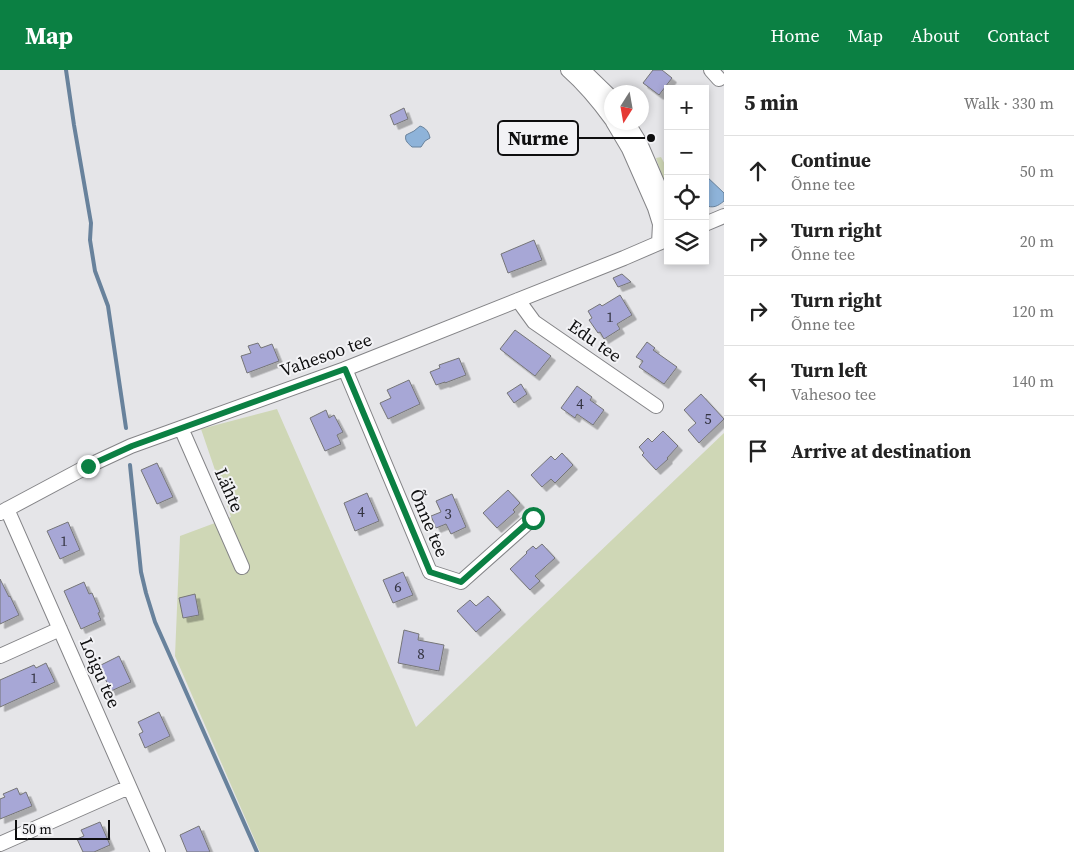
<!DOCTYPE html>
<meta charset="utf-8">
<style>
:root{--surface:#fff;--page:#f2f2f2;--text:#222;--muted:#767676;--line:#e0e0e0;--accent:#0b8043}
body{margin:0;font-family:"Source Serif 4",serif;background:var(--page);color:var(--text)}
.controls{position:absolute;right:15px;top:15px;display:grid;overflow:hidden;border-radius:0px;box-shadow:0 2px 8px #0003}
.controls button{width:45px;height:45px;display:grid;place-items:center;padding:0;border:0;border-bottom:1px solid var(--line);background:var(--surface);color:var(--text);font:25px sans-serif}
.compass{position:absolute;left:604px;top:15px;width:45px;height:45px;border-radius:50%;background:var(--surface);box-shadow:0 2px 8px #0003;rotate:191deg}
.scale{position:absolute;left:15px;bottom:12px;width:95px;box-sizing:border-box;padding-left:5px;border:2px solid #0e0e0f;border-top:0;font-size:14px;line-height:18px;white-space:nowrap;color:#0e0e0f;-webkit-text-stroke:4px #f2f2f5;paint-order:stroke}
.stop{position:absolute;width:15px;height:15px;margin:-11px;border:4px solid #0b8043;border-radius:50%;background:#fff}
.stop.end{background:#0b8043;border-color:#fff;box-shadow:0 1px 5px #0008}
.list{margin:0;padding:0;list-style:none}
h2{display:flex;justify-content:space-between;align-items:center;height:65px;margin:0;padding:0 20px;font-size:21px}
h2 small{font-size:16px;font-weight:400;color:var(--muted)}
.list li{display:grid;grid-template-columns:32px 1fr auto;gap:15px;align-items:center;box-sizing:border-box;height:70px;padding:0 20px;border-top:1px solid var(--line)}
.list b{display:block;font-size:19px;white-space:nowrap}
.list p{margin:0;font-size:16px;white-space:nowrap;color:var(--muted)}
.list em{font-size:16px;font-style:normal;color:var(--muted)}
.icon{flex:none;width:28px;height:28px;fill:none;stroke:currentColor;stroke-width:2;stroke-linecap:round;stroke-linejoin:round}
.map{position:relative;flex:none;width:724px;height:782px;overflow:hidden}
header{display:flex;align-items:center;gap:30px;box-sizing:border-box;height:70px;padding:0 25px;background:var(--accent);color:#fff}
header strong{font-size:24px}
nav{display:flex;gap:28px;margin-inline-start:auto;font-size:18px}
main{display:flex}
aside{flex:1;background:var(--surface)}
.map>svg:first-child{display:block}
.green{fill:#cfd7b6}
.water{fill:#8eb3d9;stroke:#68829c}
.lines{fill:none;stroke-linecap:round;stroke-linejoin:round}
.stream{stroke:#68829c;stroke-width:4}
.building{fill:#a7a7d6;stroke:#757577;filter:url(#shadow)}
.street-casing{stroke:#848487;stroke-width:16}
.street{stroke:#fff;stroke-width:14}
.route{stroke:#0b8043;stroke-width:6}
.labels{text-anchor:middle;stroke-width:4;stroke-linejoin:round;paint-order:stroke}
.number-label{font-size:15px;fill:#343441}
.street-label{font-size:18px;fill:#0e0e0f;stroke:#f2f2f5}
.leader{fill:none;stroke:#0e0e0f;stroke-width:2}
.callout-dot{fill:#0e0e0f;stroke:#f2f2f5;stroke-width:2}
.callout{fill:#f2f2f5;stroke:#0e0e0f;stroke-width:2}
.callout-label{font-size:19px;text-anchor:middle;font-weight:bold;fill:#0e0e0f}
</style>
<header>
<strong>Map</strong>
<nav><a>Home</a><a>Map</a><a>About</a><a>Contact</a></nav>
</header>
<main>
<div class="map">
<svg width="724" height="782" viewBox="0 0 724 782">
<defs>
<filter id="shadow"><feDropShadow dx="4.5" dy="4.5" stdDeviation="0" flood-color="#0004"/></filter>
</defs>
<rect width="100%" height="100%" fill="#e5e5e8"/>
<path class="green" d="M 661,87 L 668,100 L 668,123 L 656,88 Z
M 277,339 L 416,657 L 724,363 L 724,782 L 260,782 L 175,586 L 180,466 L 231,447 L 201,359 Z"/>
<path class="water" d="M 420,56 C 426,58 429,62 430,68 L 425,71 L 421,77 L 412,77 C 409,74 404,71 406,65 L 414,61 Z
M 705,105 L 724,123 L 724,131 C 718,136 713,139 705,135 Z"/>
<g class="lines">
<path class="stream" d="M 66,0 L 74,55 L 91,153 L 90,170 L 95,201 L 108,236 L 126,358
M 130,395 L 141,502 L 146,523 L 155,552 L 257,782"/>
</g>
<path class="building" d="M 653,0 L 662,0 L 672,8 L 659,25 L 643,13 Z
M 404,38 L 408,49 L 394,55 L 390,45 Z
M 534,170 L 542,190 L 508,203 L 501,184 Z
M 622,204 L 631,212 L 618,217 L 613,208 Z
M 620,225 L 632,245 L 617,254 L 620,259 L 604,269 L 600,262 L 598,263 L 589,250 L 592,248 L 588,241 L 600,234 L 602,236 Z
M 515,260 L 551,286 L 535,306 L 500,279 Z
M 647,272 L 655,278 L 653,280 L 677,297 L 664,314 L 639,297 L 643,291 L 636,287 Z
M 258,273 L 261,278 L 272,274 L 279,291 L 247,303 L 241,286 L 251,283 L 248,276 Z
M 459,288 L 466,305 L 445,313 L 445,312 L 436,315 L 430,302 L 440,298 L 439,295 Z
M 409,310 L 420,334 L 388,349 L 380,333 L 391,328 L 387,320 Z
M 521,314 L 527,324 L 514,333 L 507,323 Z
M 577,316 L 592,327 L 590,330 L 604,340 L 593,355 L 577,344 L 575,348 L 561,338 Z
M 701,324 L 724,349 L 699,373 L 688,360 L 696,353 L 684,340 Z
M 326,340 L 329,348 L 334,345 L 343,362 L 337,365 L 341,374 L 325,381 L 310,348 Z
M 663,361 L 678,376 L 667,388 L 668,389 L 656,400 L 642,385 L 644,383 L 639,377 L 648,368 L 652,372 Z
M 562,383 L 573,395 L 555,413 L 551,409 L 542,417 L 531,405 L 551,386 L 555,390 Z
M 157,393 L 173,427 L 157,434 L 141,400 Z
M 508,420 L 520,433 L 513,440 L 515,442 L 497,458 L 483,443 Z
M 367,423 L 379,451 L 355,461 L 344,433 Z
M 452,424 L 466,457 L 451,464 L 446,454 L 436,458 L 431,446 L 441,442 L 436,431 Z
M 68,452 L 80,480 L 60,489 L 47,461 Z
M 542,474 L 555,488 L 535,506 L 540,511 L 530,520 L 510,499 L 527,483 L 526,482 L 533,476 L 536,479 Z
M 403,502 L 413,525 L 393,533 L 383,510 Z
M 0,509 L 9,527 L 10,526 L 19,545 L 0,554 Z
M 84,512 L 89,524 L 92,523 L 100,542 L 98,543 L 101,550 L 81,559 L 64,521 Z
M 195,524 L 199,545 L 183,548 L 179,528 Z
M 488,526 L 501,540 L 476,562 L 457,541 L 470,530 L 476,536 Z
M 404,560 L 419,564 L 418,570 L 444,575 L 439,601 L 398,593 Z
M 119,586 L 131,612 L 111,621 L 99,596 Z
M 46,593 L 55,612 L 0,637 L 0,610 L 34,595 L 36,598 Z
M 159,642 L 170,666 L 145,678 L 139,664 L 143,662 L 138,652 Z
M 17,718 L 20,725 L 26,722 L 32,736 L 0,749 L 0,729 L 5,727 L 3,724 Z
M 100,752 L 110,775 L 94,782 L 83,782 L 77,769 L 84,766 L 81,760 Z
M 199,756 L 210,782 L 187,782 L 180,765 Z"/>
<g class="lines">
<defs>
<path id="street" d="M 568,0 C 585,15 599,32 612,50
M 583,0 L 612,28
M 711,0 L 719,9
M 613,52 L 629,79 L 655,138 L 660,154 L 659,173
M 627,52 L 640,73 L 668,138
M 705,154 L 724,146
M 518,230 L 534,252 L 656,336
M 345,299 L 430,502 L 461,512 L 533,448
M 181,358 L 242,497
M 7,439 L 158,782
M 0,443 L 88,396 L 131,376 L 345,299 L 624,188 L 668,169
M 0,586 L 60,559
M 0,774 L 129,717"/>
</defs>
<use href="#street" class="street-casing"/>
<use href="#street" class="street"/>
</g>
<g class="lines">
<path class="route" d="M 88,396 L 132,376 L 345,299 L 430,502 L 461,512 L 533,448"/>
</g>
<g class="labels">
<g class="number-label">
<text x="610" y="252">1</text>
<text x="580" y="339">4</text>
<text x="708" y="354">5</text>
<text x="361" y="447">4</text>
<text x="448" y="449">3</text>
<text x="64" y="476">1</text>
<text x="398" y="522">6</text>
<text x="421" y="589">8</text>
<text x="34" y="613">1</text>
</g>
<g class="street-label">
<text transform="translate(595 271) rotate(35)" y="6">Edu tee</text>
<text transform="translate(326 285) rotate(-20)" y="6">Vahesoo tee</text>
<text transform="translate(229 420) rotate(66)" y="6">Lähte</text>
<text transform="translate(429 453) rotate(67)" y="6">Õnne tee</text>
<text transform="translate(100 603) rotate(66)" y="6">Loigu tee</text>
</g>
</g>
<path class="leader" d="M651 68L578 68"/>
<circle class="callout-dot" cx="651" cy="68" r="5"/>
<rect class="callout" x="498" y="51" width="80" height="34" rx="5"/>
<g class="callout-label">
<text x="538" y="75">Nurme</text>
</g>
</svg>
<div class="controls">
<button>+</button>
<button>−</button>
<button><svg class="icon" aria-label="locate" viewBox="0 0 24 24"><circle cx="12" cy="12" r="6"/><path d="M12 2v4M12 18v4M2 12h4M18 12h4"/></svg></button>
<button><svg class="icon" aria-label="layers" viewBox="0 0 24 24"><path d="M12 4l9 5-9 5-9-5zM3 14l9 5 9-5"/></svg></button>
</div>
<svg class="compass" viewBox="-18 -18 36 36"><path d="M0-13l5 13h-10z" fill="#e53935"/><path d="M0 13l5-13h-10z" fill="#767676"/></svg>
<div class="scale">50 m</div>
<div class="stop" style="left:533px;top:448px"></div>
<div class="stop end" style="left:88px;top:396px"></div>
</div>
<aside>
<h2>5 min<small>Walk · 330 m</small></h2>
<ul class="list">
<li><svg class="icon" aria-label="ahead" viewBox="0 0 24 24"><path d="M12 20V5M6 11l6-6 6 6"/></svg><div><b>Continue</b><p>Õnne tee</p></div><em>50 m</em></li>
<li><svg class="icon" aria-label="right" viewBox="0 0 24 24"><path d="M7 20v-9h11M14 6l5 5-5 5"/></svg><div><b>Turn right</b><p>Õnne tee</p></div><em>20 m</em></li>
<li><svg class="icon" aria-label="right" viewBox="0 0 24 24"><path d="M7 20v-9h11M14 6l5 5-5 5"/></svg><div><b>Turn right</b><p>Õnne tee</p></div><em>120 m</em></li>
<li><svg class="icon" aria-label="left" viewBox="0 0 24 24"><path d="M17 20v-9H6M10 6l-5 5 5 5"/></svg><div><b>Turn left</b><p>Vahesoo tee</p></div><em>140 m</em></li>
<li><svg class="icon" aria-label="arrive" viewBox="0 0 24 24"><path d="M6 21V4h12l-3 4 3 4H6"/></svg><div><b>Arrive at destination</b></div></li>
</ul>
</aside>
</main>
